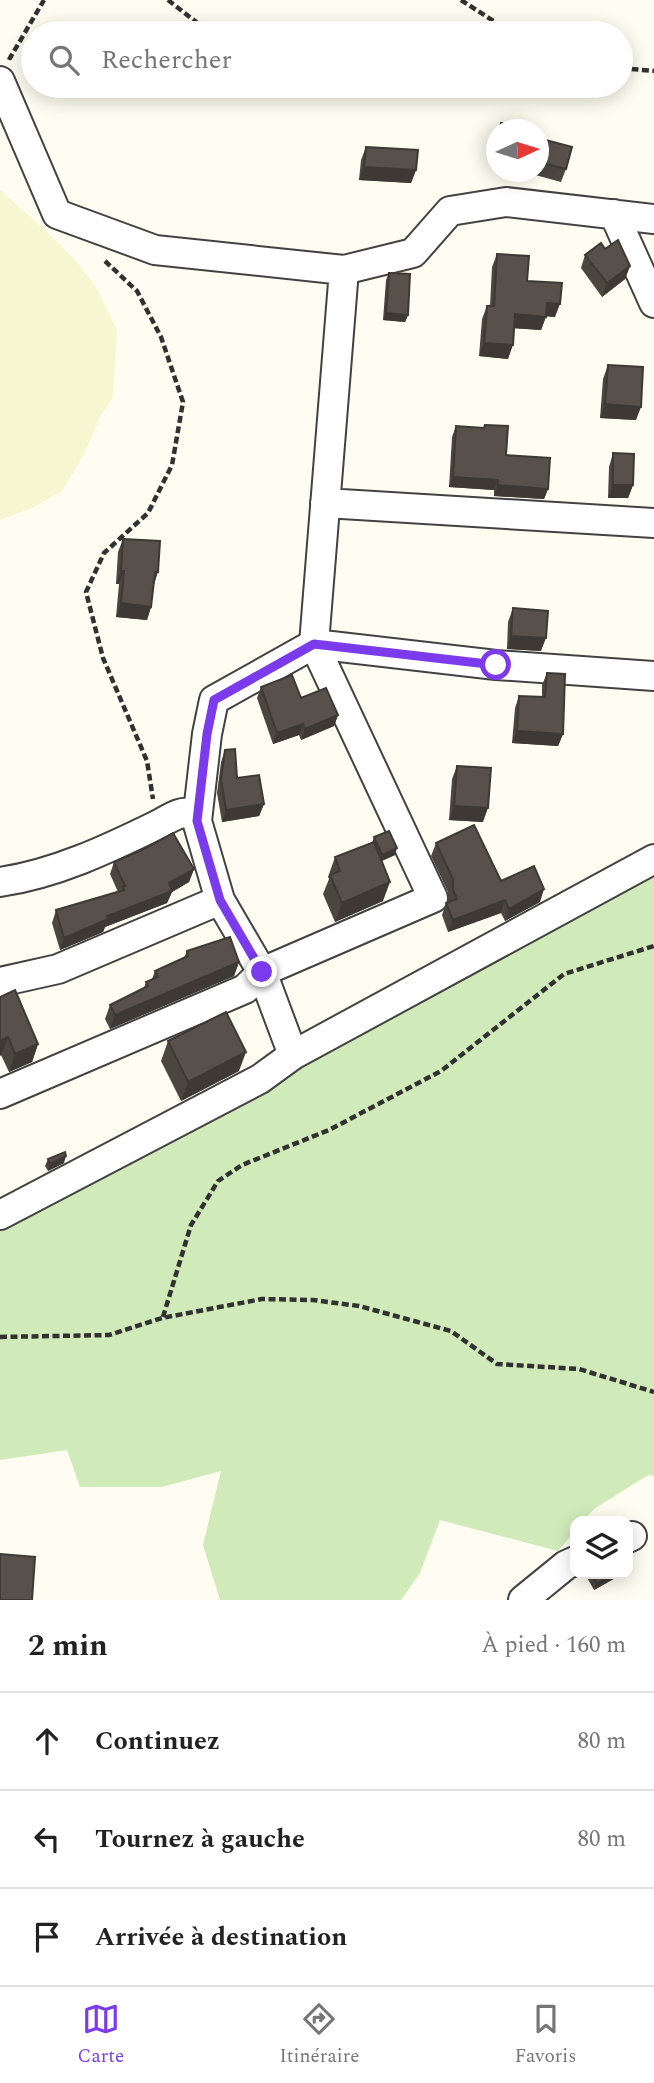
<!DOCTYPE html>
<html lang="fr">
<meta charset="utf-8">
<style>
:root{--surface:#fff;--page:#f6f6f6;--text:#222;--muted:#767676;--line:#e0e0e0;--accent:#7c3aed}
body{margin:0;font-family:Spectral,serif;background:var(--page);color:var(--text)}
.controls{position:absolute;right:21px;bottom:21px;display:grid;overflow:hidden;border-radius:14px;box-shadow:0 4px 18px #0003}
.controls button{width:63px;height:63px;display:grid;place-items:center;padding:0;border:0;border-bottom:2px solid var(--line);background:var(--surface);color:var(--text);font:35px sans-serif}
.compass{position:absolute;left:486px;top:119px;width:63px;height:63px;border-radius:50%;background:var(--surface);box-shadow:0 4px 18px #0003;rotate:86deg}
.stop{position:absolute;width:21px;height:21px;margin:-16px;border:5px solid #7c3aed;border-radius:50%;background:#fff}
.stop.end{background:#7c3aed;border-color:#fff;box-shadow:0 2px 7px #0008}
.list{margin:0;padding:0;list-style:none}
h2{display:flex;justify-content:space-between;align-items:center;height:91px;margin:0;padding:0 28px;font-size:30px}
h2 small{font-size:23px;font-weight:400;color:var(--muted)}
.list li{display:grid;grid-template-columns:46px 1fr auto;gap:21px;align-items:center;box-sizing:border-box;height:98px;padding:0 28px;border-top:2px solid var(--line)}
.list b{display:block;font-size:26px;white-space:nowrap}
.list em{font-size:23px;font-style:normal;color:var(--muted)}
.icon{flex:none;width:38px;height:38px;fill:none;stroke:currentColor;stroke-width:2;stroke-linecap:round;stroke-linejoin:round}
.map{position:relative;flex:none;width:654px;height:1600px;overflow:hidden}
.search{position:absolute;background:var(--surface);box-shadow:0 4px 18px #0003;left:21px;right:21px;top:21px;height:77px;display:flex;align-items:center;gap:18px;box-sizing:border-box;padding:0 24px;border-radius:38px;color:var(--muted);font-size:26px}
.sheet{height:385px;background:var(--surface)}
nav{display:flex;justify-content:space-around;align-items:center;box-sizing:border-box;height:98px;border-top:2px solid var(--line);background:var(--surface);font-size:19px;color:var(--muted)}
nav a{display:grid;justify-items:center;gap:4px}
nav .on{color:var(--accent)}
.map>svg:first-child{display:block}
.farmland{fill:#f6f6d0}
.green{fill:#d0ebb9}
.lines{fill:none;stroke-linecap:round;stroke-linejoin:round}
.street-casing{stroke:#424242;stroke-width:32}
.path{stroke:#313131;stroke-width:4.5;stroke-dasharray:7 3.5;stroke-linecap:butt}
.street{stroke:#fff;stroke-width:28}
.wall{fill:#4c4640}
.shaded-wall{fill:#3e3934}
.building{fill:#58514b;stroke:#3e3934;stroke-width:2}
.route{stroke:#7c3aed;stroke-width:9}
</style>
<div class="map">
<svg width="654" height="1600" viewBox="0 0 654 1600">
<rect width="100%" height="100%" fill="#fffdf1"/>
<path class="farmland" d="M 0,190 L 45,230 L 73,258 L 96,287 L 117,330 L 113,397 L 101,415 L 84,454 L 62,491 L 32,508 L 0,520 Z"/>
<path class="green" d="M 654,874 L 654,1476 L 648,1475 L 594,1509 L 583,1521 L 575,1521 L 575,1531 L 558,1551 L 440,1520 L 420,1573 L 401,1600 L 220,1600 L 203,1545 L 221,1471 L 162,1487 L 80,1487 L 67,1450 L 0,1460 L 0,1229 L 123,1160 Z"/>
<g class="lines">
<defs>
<path id="street" d="M 0,81 L 57,214 L 155,250 L 344,270 L 413,253 L 450,211 L 506,202 L 654,219
M 614,214 L 654,303
M 325,503 L 654,523
M 0,882 C 55,874 108,849 157,825 C 168,820 179,810 192,813 L 197,821
M 0,982 L 58,969 L 220,900
M 293,1055 L 262,972 L 220,900 L 197,821 L 207,734 L 214,700 L 314,644 L 496,665 L 654,676
M 0,1094 L 245,989 L 262,972 L 433,898 L 314,644 L 344,270
M 0,1215 L 260,1079 L 293,1055 L 654,859
M 628,1538 L 632,1536
M 523,1600 L 566,1565 L 575,1561"/>
</defs>
<use href="#street" class="street-casing"/>
<path class="path" d="M 168,0 L 200,25 L 280,33
M 461,0 L 512,33
M 8,57 L 10,58 L 44,0
M 621,68 L 654,71
M 105,261 L 137,291 L 161,337 L 183,402 L 172,465 L 148,513 L 104,553 L 86,592 L 103,658 L 147,761 L 153,799
M 163,1317 L 191,1225 L 218,1181 L 242,1165 L 329,1130 L 441,1071 L 564,974 L 654,946
M 0,1337 L 109,1335 L 162,1318 L 262,1299 L 313,1300 L 359,1306 L 451,1331 L 497,1364 L 579,1369 L 654,1392"/>
<use href="#street" class="street"/>
</g>
<path class="wall" d="M 496,135 L 496,162 L 494,162 Z
M 538,138 L 566,169 L 561,182 L 528,173 L 528,172 L 538,172 Z
M 366,147 L 416,170 L 411,183 L 359,180 L 361,160 Z
M 605,249 L 630,266 L 625,279 L 602,297 L 581,268 L 585,255 Z
M 497,254 L 527,281 L 555,317 L 546,316 L 541,330 L 514,328 L 508,359 L 479,356 L 482,319 L 487,306 L 490,306 L 492,267 Z
M 389,273 L 408,315 L 405,322 L 383,320 L 386,280 Z
M 608,365 L 636,420 L 600,418 L 603,379 Z
M 485,425 L 506,455 L 548,489 L 544,499 L 494,496 L 494,490 L 449,487 L 452,437 L 456,426 L 483,428 Z
M 613,453 L 633,485 L 628,498 L 608,498 L 609,467 Z
M 123,539 L 158,572 L 154,585 L 151,607 L 147,620 L 116,617 L 119,584 L 116,584 L 118,552 Z
M 513,608 L 541,651 L 507,649 L 508,622 Z
M 547,673 L 563,734 L 558,746 L 512,743 L 515,708 L 519,696 L 542,697 L 542,685 Z
M 261,687 L 301,698 L 338,715 L 334,726 L 301,740 L 299,735 L 273,744 L 257,698 Z
M 225,750 L 237,778 L 264,804 L 259,816 L 222,822 L 217,793 L 221,762 Z
M 457,766 L 483,822 L 449,820 L 452,779 Z
M 374,837 L 395,855 L 382,861 L 383,901 L 335,922 L 323,894 L 329,879 L 328,877 L 335,857 L 372,843 Z
M 436,843 L 501,881 L 540,902 L 505,921 L 501,913 L 448,932 L 442,915 L 446,903 L 448,902 L 448,892 L 431,856 Z
M 114,862 L 194,869 L 189,882 L 172,892 L 167,903 L 105,927 L 103,932 L 60,950 L 52,923 L 56,910 L 118,892 L 110,874 Z
M 187,951 L 239,962 L 234,976 L 110,1029 L 105,1019 L 110,1005 L 144,988 L 146,982 L 152,979 L 155,971 L 184,958 Z
M 0,997 L 38,1044 L 32,1062 L 9,1072 L 1,1055 L 0,1056 Z
M 168,1041 L 239,1071 L 181,1101 L 161,1061 Z
M 48,1159 L 64,1163 L 48,1171 L 45,1166 Z
M 585,1574 L 618,1574 L 617,1577 L 594,1590 Z"/>
<path class="shaded-wall" d="M 364,167 L 416,170 L 411,183 L 359,180 Z
M 630,266 L 625,279 L 602,297 L 607,283 Z
M 547,303 L 560,304 L 555,317 L 542,316 Z
M 386,313 L 408,315 L 405,322 L 383,320 Z
M 515,314 L 546,317 L 541,330 L 510,328 Z
M 484,343 L 513,345 L 508,359 L 479,356 Z
M 605,404 L 641,407 L 636,420 L 600,418 Z
M 453,477 L 498,480 L 494,490 L 449,487 Z
M 498,485 L 548,489 L 544,499 L 494,496 Z
M 613,485 L 633,485 L 628,498 L 608,498 Z
M 121,571 L 124,571 L 119,584 L 116,584 Z
M 121,603 L 151,607 L 147,620 L 116,617 Z
M 511,636 L 546,638 L 541,651 L 507,649 Z
M 338,715 L 334,726 L 301,740 L 305,729 Z
M 303,724 L 299,735 L 273,744 L 277,733 Z
M 517,731 L 563,734 L 558,746 L 512,743 Z
M 264,804 L 259,816 L 222,822 L 226,810 Z
M 454,806 L 488,808 L 483,822 L 449,820 Z
M 397,848 L 395,855 L 379,862 L 382,855 Z
M 194,869 L 189,882 L 172,892 L 167,903 L 105,927 L 103,932 L 60,950 L 64,938 L 169,883 Z
M 390,882 L 383,901 L 335,922 L 342,903 Z
M 544,889 L 540,902 L 505,921 L 509,909 Z
M 505,900 L 501,913 L 448,932 L 453,920 Z
M 239,962 L 234,976 L 110,1029 L 115,1015 Z
M 8,1037 L 1,1055 L 0,1056 L 0,1041 Z
M 38,1044 L 32,1062 L 9,1072 L 15,1054 Z
M 246,1052 L 239,1071 L 181,1101 L 188,1082 Z
M 66,1156 L 64,1163 L 48,1171 L 50,1164 Z
M 613,1574 L 618,1574 L 617,1577 L 594,1590 L 597,1583 Z"/>
<path class="building" d="M 501,123 L 530,125 L 530,130 L 500,130 Z
M 538,138 L 572,147 L 566,169 L 538,162 Z
M 366,147 L 418,150 L 416,170 L 364,167 Z
M 618,240 L 630,266 L 607,283 L 585,255 L 601,243 L 605,249 Z
M 497,254 L 529,256 L 527,281 L 562,283 L 560,304 L 547,303 L 546,317 L 515,314 L 513,345 L 484,343 L 487,306 L 494,306 Z
M 389,273 L 410,274 L 408,315 L 386,313 Z
M 608,365 L 643,367 L 641,407 L 605,404 Z
M 485,425 L 508,426 L 506,455 L 550,458 L 548,489 L 498,485 L 498,480 L 453,477 L 456,426 L 484,428 Z
M 613,453 L 634,454 L 633,485 L 613,485 Z
M 123,539 L 160,541 L 158,572 L 155,572 L 151,607 L 121,603 L 124,571 L 121,571 Z
M 513,608 L 548,611 L 546,638 L 511,636 Z
M 547,673 L 565,674 L 563,734 L 517,731 L 519,696 L 545,697 Z
M 292,675 L 301,698 L 326,688 L 338,715 L 305,729 L 303,724 L 277,733 L 261,687 Z
M 235,749 L 237,778 L 259,775 L 264,804 L 226,810 L 221,780 L 225,750 Z
M 457,766 L 491,768 L 488,808 L 454,806 Z
M 474,825 L 501,881 L 534,866 L 544,889 L 509,909 L 505,900 L 453,920 L 446,903 L 457,899 L 453,890 L 453,879 L 436,843 Z
M 389,831 L 397,848 L 382,855 L 374,837 Z
M 173,833 L 194,869 L 169,883 L 172,891 L 107,916 L 108,919 L 64,938 L 56,910 L 124,890 L 123,886 L 125,886 L 114,862 L 144,849 Z
M 374,842 L 390,882 L 342,903 L 330,875 L 340,871 L 335,857 Z
M 230,937 L 239,962 L 115,1015 L 110,1005 L 148,986 L 146,982 L 158,977 L 155,971 L 188,956 L 187,951 Z
M 15,990 L 38,1044 L 15,1054 L 8,1037 L 0,1041 L 0,997 Z
M 226,1012 L 246,1052 L 188,1082 L 168,1041 Z
M 65,1152 L 66,1156 L 50,1164 L 48,1159 Z
M 0,1554 L 35,1557 L 32,1600 L 0,1600 Z
M 591,1574 L 613,1574 L 597,1583 Z"/>
<g class="lines">
<path class="route" d="M 262,972 L 220,900 L 197,821 L 207,734 L 214,700 L 314,644 L 496,665"/>
</g>
</svg>
<div class="controls">
<button><svg class="icon" aria-label="layers" viewBox="0 0 24 24"><path d="M12 4l9 5-9 5-9-5zM3 14l9 5 9-5"/></svg></button>
</div>
<svg class="compass" viewBox="-18 -18 36 36"><path d="M0-13l5 13h-10z" fill="#e53935"/><path d="M0 13l5-13h-10z" fill="#767676"/></svg>
<div class="stop" style="left:496px;top:665px"></div>
<div class="stop end" style="left:262px;top:972px"></div>
<div class="search"><svg class="icon" aria-label="search" viewBox="0 0 24 24"><circle cx="10" cy="10" r="6"/><path d="M15 15l6 6"/></svg>Rechercher</div>
</div>
<section class="sheet">
<h2>2 min<small>À pied · 160 m</small></h2>
<ul class="list">
<li><svg class="icon" aria-label="ahead" viewBox="0 0 24 24"><path d="M12 20V5M6 11l6-6 6 6"/></svg><div><b>Continuez</b></div><em>80 m</em></li>
<li><svg class="icon" aria-label="left" viewBox="0 0 24 24"><path d="M17 20v-9H6M10 6l-5 5 5 5"/></svg><div><b>Tournez à gauche</b></div><em>80 m</em></li>
<li><svg class="icon" aria-label="arrive" viewBox="0 0 24 24"><path d="M6 21V4h12l-3 4 3 4H6"/></svg><div><b>Arrivée à destination</b></div></li>
</ul>
</section>
<nav>
<a class="on"><svg class="icon" aria-label="map" viewBox="0 0 24 24"><path d="M3 6l6-2 6 2 6-2v14l-6 2-6-2-6 2zM9 4v14M15 6v14"/></svg>Carte</a>
<a><svg class="icon" aria-label="directions" viewBox="0 0 24 24"><path d="M12 3l9 9-9 9-9-9zM9 14v-3h6M13 9l2 2-2 2"/></svg>Itinéraire</a>
<a><svg class="icon" aria-label="saved" viewBox="0 0 24 24"><path d="M7 4h10v16l-5-4-5 4z"/></svg>Favoris</a>
</nav>
